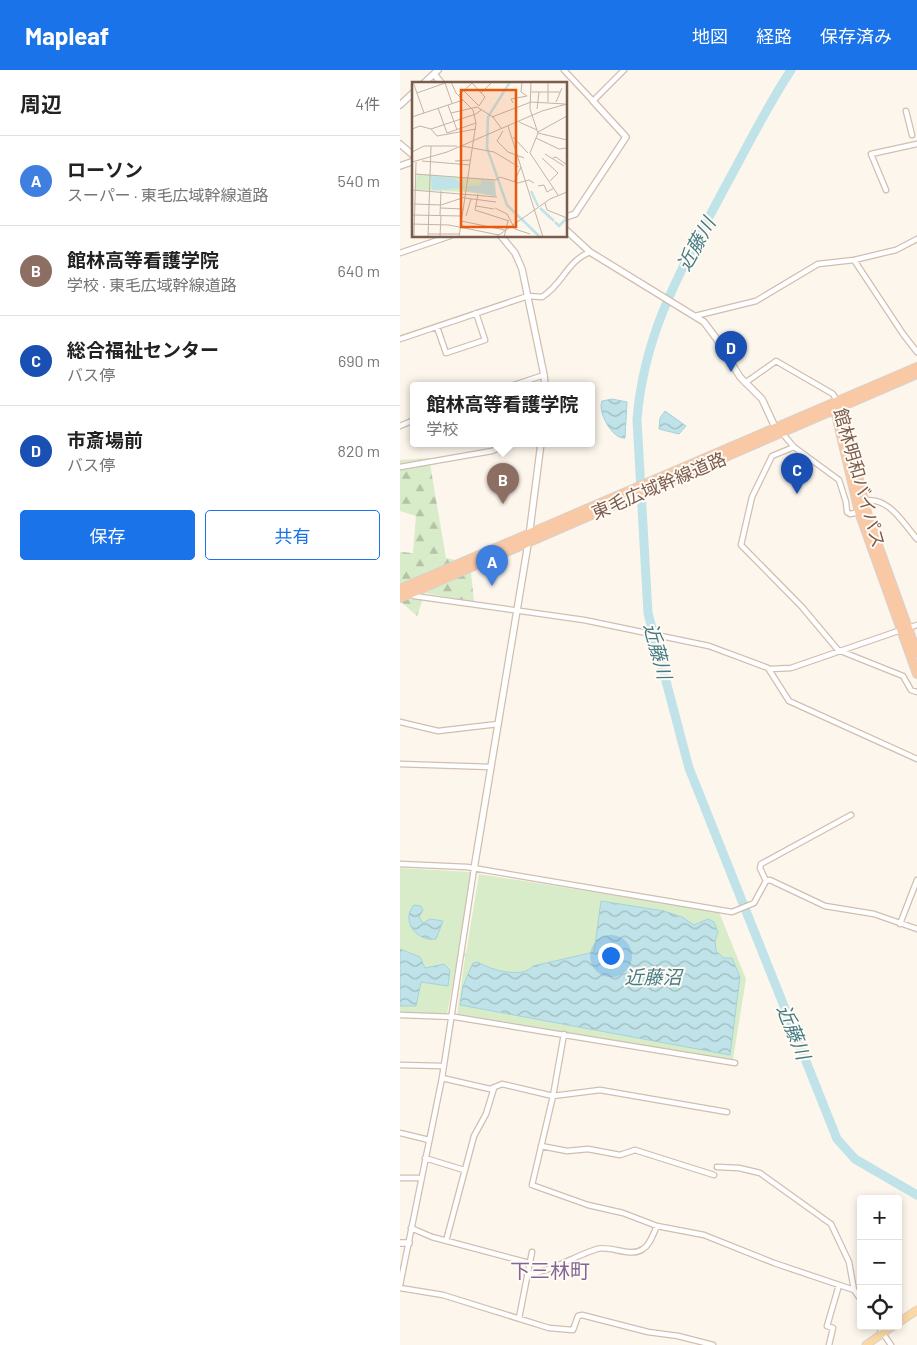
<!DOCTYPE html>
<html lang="ja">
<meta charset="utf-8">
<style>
:root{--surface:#fff;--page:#f2f2f2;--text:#222;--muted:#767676;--line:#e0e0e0;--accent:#1a73e8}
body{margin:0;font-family:Barlow,"Noto Sans JP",sans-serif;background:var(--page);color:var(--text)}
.controls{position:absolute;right:15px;bottom:15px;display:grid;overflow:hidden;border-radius:5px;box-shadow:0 2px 8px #0003}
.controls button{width:45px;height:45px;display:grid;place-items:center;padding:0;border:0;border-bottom:1px solid var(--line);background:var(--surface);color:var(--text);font:25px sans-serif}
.you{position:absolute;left:210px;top:885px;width:18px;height:18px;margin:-12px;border:4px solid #fff;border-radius:50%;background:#1a73e8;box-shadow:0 0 0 8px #1a73e833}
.badge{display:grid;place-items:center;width:32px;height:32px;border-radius:50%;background:var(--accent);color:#fff;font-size:16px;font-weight:700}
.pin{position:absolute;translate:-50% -41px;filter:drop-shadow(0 1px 2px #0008)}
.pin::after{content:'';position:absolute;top:26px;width:18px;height:15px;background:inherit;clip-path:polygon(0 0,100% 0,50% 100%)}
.popup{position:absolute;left:10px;top:312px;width:185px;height:65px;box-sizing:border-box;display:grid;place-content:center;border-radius:5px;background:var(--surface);filter:drop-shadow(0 1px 4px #0005);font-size:16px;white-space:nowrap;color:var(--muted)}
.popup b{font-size:19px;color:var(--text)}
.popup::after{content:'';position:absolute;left:50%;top:100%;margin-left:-10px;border:10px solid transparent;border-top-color:var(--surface)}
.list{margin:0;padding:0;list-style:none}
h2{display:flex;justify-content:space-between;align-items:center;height:65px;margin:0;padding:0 20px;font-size:21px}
h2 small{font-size:16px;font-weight:400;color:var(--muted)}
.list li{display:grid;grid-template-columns:32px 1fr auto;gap:15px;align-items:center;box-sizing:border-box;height:90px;padding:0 20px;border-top:1px solid var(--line)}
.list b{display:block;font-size:19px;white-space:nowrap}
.list p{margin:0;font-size:16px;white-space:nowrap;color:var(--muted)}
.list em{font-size:16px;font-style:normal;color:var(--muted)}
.actions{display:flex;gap:10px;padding:15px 20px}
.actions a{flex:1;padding:11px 0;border:1px solid var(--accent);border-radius:5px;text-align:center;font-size:18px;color:var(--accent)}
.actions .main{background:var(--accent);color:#fff}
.icon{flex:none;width:28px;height:28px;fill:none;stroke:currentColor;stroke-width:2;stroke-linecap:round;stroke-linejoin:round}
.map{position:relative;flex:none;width:517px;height:1275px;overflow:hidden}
header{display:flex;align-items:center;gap:30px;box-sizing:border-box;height:70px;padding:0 25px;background:var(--accent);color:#fff}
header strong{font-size:24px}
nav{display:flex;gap:28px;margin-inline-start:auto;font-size:18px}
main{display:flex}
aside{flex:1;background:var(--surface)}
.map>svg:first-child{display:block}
.forest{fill:url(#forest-firs)}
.park{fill:#d8ecc9}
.water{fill:url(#water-waves);stroke:#a5d3da}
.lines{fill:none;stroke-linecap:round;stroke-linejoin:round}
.river{stroke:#bfe3e8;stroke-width:9}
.minor-casing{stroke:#d1beb0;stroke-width:7}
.tertiary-casing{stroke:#d1beb0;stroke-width:8}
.primary-casing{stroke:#dad1cd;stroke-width:9}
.trunk-casing{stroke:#dad1cd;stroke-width:10}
.minor{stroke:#fff;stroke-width:4.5}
.tertiary{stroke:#fff;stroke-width:5.5}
.primary{stroke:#fbd9a5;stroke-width:7}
.trunk{stroke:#f9c8a4;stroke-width:8}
.labels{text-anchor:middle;stroke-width:4;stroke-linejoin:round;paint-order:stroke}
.street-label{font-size:18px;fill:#7a5c4d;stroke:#fffaf3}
.water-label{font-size:19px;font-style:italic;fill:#437c86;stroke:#fffaf3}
.quarter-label{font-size:20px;fill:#846695;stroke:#fffaf3}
.inset-river{fill:none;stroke:#bfe3e8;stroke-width:2.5}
.inset-road{fill:none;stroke:#c5b3a7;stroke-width:1}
.view{fill:#e8590c;fill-opacity:0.15;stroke:#e8590c;stroke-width:2.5}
.inset-edge{fill:none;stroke:#7a5c4d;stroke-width:2.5}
</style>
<header>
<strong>Mapleaf</strong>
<nav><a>地図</a><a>経路</a><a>保存済み</a></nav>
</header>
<main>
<aside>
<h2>周辺<small>4件</small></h2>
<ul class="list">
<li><span class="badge" style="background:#3f7fe0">A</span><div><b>ローソン</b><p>スーパー · 東毛広域幹線道路</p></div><em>540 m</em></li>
<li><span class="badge" style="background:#8d6e63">B</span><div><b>館林高等看護学院</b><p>学校 · 東毛広域幹線道路</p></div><em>640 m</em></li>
<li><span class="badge" style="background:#1a4fb4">C</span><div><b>総合福祉センター</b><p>バス停</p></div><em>690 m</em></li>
<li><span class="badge" style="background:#1a4fb4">D</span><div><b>市斎場前</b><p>バス停</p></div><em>820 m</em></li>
</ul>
<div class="actions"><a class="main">保存</a><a>共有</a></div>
</aside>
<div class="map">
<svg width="517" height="1275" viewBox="0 0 517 1275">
<defs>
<pattern id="forest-firs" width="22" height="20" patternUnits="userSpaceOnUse" patternTransform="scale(1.25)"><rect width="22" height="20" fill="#d8ecc9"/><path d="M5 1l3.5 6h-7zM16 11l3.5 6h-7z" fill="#b4c2a5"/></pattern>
<pattern id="water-waves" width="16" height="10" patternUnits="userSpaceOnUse" patternTransform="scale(1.25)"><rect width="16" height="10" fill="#bfe3e8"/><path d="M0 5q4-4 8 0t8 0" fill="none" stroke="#a0bbbe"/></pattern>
</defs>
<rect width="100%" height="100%" fill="#fdf6ec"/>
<path class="forest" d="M 29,388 L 46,488 L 70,493 L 74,532 L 25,523 L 17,546 L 0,531 L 0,482 L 13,483 L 16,446 L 0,441 L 0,390 Z"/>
<path class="park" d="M 0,798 L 71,802 L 59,881 L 66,883 L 79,804 L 319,842 L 346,909 L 333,989 L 331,990 L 57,945 L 65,887 L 58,887 L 47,944 L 0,943 Z"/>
<path class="water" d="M 212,329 L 227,332 L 225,368 C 213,370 197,342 202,331 Z
M 265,341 L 286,356 L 279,364 L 259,359 L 260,348 Z
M 201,831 L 264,841 L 282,847 L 294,855 L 308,849 L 314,852 L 318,862 L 315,871 L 316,881 L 324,888 L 332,888 L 340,907 L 330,985 L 60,935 L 63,916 L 73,893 L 78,892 C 90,900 123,909 133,896 L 194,882 Z
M 14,835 L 21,836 L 23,840 L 19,847 L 23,853 L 30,849 L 43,851 L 36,869 C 17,872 0,851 14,835 Z
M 0,879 L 20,887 L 25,898 L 44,894 L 50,900 L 48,916 L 21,912 L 16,936 L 0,936 Z"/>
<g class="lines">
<path class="river" d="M 391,0 C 366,38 346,79 324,119 C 283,197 244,260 237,350 L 248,543 L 289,698 L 437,1069 L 455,1089 L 517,1125"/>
<defs>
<path id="minor" d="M 164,0 L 193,31 L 224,0
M 506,41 L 512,65
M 486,120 L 471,84 L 517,74
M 0,183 L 50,166
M 454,190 L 503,264 L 517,282
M 295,246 L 356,231 L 418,194 L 454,190 L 496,180 L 517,169
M 37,257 L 46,283 L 85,270 L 76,243
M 0,269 L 128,226 L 142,227 C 163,214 166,192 190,182
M 345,313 L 376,291 L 433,324 L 437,331
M 114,315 L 144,305
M 0,356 L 14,350
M 382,363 L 394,377 L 439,410 L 446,432 L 447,442 L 450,444 L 459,442
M 394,377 L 372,386 L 352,427 L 341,475 L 402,537 L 438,580 L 503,606 L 511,620 L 517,622
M 0,397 L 92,381 L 111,373
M 463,431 C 488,425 503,453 517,469
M 11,523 L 14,526 L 184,550 L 309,576 L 368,598 L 389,631 L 517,689
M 508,558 L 517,555
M 370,599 L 391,598 L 501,560
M 0,652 L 38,661 L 98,654
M 0,694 L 91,697
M 0,794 L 67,797 L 332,842 L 354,833 L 366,811 L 370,810 L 425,836 L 474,844 L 517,859
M 366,811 L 360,798 L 361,794 L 451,745
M 500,854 L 517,810
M 0,945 L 55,947 L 335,993
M 164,964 L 153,1026 L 132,1115 L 188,1135 L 223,1143 L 257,1156 L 304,1165 L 374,1193 L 454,1220
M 0,995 L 43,996
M 42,1008 L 90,1019 L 102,1014 L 153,1026 L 200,1020 L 327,1042
M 0,1063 L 29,1070
M 141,1076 L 167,1081 L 188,1079 L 220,1085 L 235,1080 L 314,1105
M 25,1088 L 64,1100
M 317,1097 L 339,1098 L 360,1103 L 431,1154 L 449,1192 L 454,1220 L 461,1230
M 0,1108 L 21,1108
M 11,1158 L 32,1167 L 129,1193
M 46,1171 L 74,1066 L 86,1044 L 94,1018
M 127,1204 C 151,1202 174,1186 197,1179 C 211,1175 230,1188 243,1179 C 250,1175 253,1164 257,1156
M 0,1215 L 42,1008 L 74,799
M 0,1218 L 43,1225 L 149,1258 L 173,1260 L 178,1246 L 182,1245 L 248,1262 L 278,1266 L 313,1275
M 119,1248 L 132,1182
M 478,1256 L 491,1275
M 429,1275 L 433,1258 L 427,1256 L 439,1215"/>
<path id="tertiary" d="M 34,4 L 42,14
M 23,14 L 38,0
M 0,35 L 14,22
M 0,74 L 14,86
M 0,96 L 14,91
M 166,147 L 175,144 L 226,67 L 193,31
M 166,160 L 190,182 L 304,252 L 316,268 L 340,307 L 362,329 L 375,357
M 101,166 L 115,183 L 122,199 L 144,305 L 145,315
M 74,799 L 128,474 L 141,373
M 0,1173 L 9,1173"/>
<path id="primary" d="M 498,1253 L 517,1240
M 466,1275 L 493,1256"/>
<path id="trunk" d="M 440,334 L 469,450 L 517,583
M 436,335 L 435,340 L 459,442 L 517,604
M 0,519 L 517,297
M 0,528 L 517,304"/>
</defs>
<use href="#minor" class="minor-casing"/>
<use href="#tertiary" class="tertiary-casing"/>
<use href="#primary" class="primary-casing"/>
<use href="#trunk" class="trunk-casing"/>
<use href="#minor" class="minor"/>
<use href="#tertiary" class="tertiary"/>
<use href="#primary" class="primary"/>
<use href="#trunk" class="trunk"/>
</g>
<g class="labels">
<g class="street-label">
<text transform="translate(459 408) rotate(74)" y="6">館林明和バイパス</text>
<text transform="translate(259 416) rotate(-23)" y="6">東毛広域幹線道路</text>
</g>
<g class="water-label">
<text transform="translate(296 174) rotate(-61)" y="7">近藤川</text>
<text transform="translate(258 581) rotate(75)" y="7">近藤川</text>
<text x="253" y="914">近藤沼</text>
<text transform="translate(394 962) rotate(68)" y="7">近藤川</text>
</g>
<g class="quarter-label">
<text x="150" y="1208">下三林町</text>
</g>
</g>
<g transform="translate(12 12)">
<rect width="155" height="155" fill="#fdf6ec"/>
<path d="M 5,92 L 83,98 L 84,114 L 55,110 L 3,108 Z" fill="#d8ecc9"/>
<path d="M 19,94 L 42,96 L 54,106 L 20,108 ZM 70,97 L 82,100 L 84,114 L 55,109 L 56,104 L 69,103 Z" fill="#bfe3e8"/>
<path class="inset-river" d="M 98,0 L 76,35 L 75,66 L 95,123 L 128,155M 119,109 L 126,124M 128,126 L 142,139M 143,140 L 147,144 L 154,137"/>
<path class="inset-road" d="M 1,0 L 12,31M 39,0 L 44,11 L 61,28 L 64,41 L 47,155M 110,0 L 109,10 L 115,14M 119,0 L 118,27 L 126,51 L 118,71 L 146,113M 33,1 L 40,21M 52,9 L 67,24 L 73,15 L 59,0M 119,10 L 148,10M 5,11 L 36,0M 69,11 L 80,0M 46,14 L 60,1M 136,20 L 136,0M 144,20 L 150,6M 101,21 L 99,17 L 115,14M 36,23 L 45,48M 26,26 L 35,51M 125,27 L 127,10M 39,31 L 65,25 L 81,35 L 89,46M 0,35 L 51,18M 80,35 L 119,20 L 153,22M 107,40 L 125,48M 96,44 L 131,155M 0,47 L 8,44 L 19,47 L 64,32 L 69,28M 19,47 L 25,54 L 64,47M 91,49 L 85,59 L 96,70 L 112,76M 126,50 L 155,34M 35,51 L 64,41M 126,51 L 155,58M 101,55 L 116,71M 124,56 L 147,67 L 155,66M 50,64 L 82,70 L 107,85M 0,70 L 12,64 L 45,64M 133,72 L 152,84M 130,76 L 146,91 L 138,99M 141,76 L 144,75 L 155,83M 10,79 L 58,83M 43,79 L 59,78M 0,80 L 35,70 L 130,29 L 155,22M 3,92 L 84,98 L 88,95 L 106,101 L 117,98 L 122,101M 102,100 L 109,85M 126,104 L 132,103 L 135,110 L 142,106M 0,108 L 85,115M 66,112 L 63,128 L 97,139M 53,116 L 84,120M 133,121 L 135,128 L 155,136M 2,122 L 29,123 L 53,115M 64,124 L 82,127M 29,126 L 51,127M 83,126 L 95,132 L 103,147 L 118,152M 1,133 L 49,134M 28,133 L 29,109M 54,134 L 59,117M 49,139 L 93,148M 0,142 L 37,143 L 87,153M 16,152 L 47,152M 2,155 L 4,80M 16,155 L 19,64M 28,155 L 29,133M 84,155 L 138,117 L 155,110M 92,155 L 96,139"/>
<path class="view" d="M 49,8 L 104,8 L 104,145 L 49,145 Z"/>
<rect width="155" height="155" class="inset-edge"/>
</g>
</svg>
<div class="controls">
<button>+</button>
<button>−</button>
<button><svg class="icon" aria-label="locate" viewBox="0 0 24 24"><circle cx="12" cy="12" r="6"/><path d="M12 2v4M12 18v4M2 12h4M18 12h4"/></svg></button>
</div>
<div class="you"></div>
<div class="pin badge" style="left:92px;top:516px;background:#3f7fe0">A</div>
<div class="pin badge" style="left:103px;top:434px;background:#8d6e63">B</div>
<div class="popup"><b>館林高等看護学院</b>学校</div>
<div class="pin badge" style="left:397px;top:424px;background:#1a4fb4">C</div>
<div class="pin badge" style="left:331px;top:302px;background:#1a4fb4">D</div>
</div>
</main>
